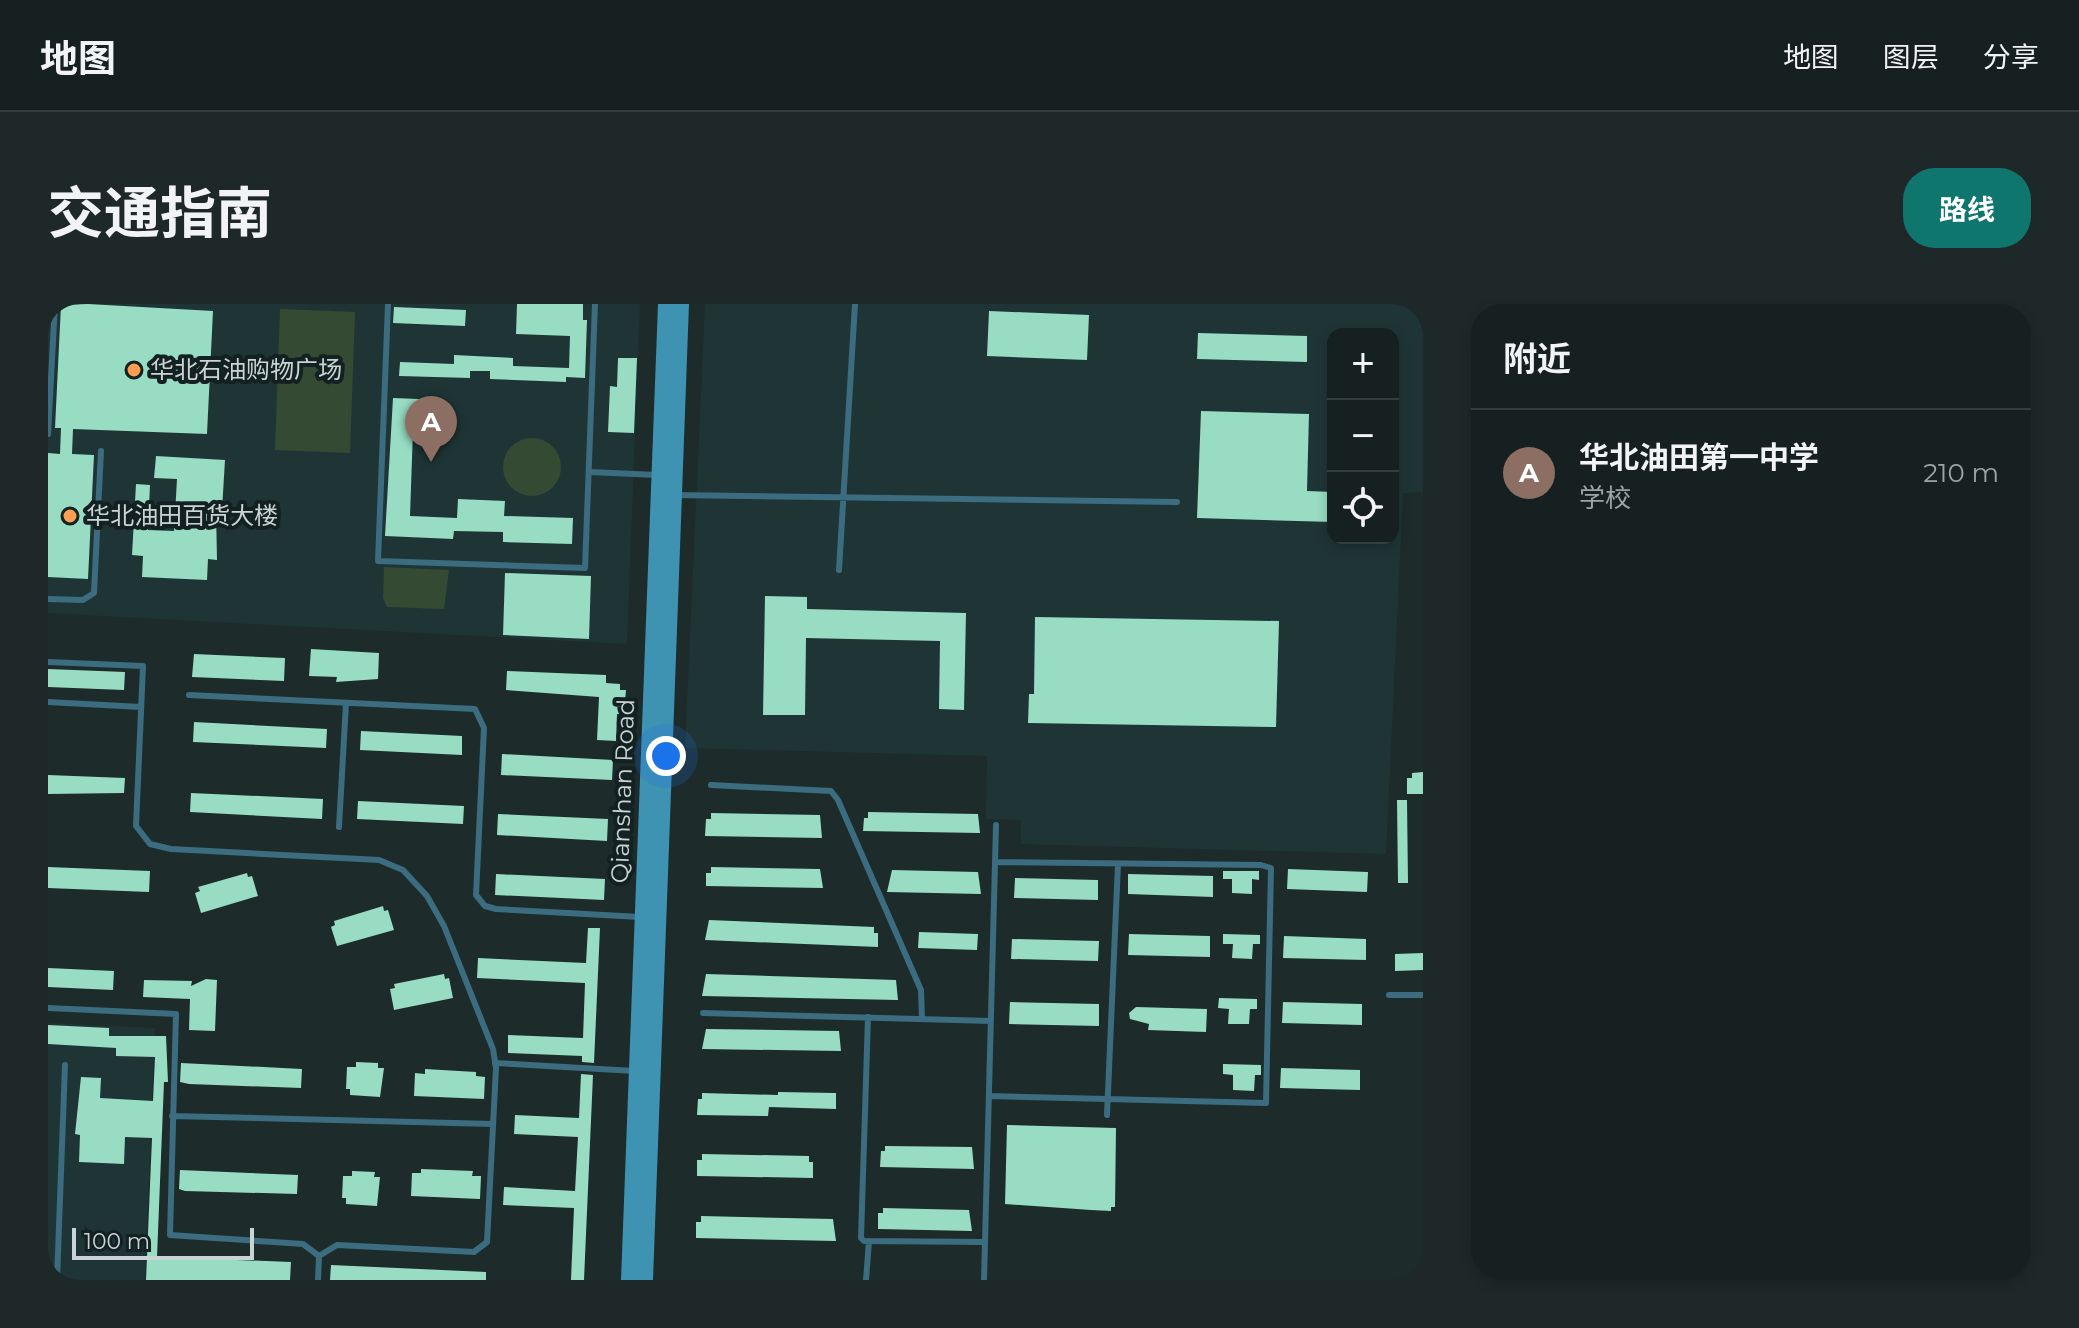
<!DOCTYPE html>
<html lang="zh">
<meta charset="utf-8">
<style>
:root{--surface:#162020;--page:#1f2829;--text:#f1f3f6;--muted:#9ea3a5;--line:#353e3e;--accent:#0f766e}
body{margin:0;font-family:Montserrat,"Noto Sans SC",sans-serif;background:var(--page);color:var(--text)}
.controls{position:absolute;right:24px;top:24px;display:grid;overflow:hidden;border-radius:16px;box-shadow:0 4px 12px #0003}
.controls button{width:72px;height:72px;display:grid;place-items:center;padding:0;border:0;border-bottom:2px solid var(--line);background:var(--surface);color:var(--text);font:40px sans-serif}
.scale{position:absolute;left:24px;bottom:20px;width:182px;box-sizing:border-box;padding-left:8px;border:4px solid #cbd4d4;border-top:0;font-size:22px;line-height:28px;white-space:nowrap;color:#cbd4d4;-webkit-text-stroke:6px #142122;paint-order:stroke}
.you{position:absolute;left:618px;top:452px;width:28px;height:28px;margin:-20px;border:6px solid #fff;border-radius:50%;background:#1a73e8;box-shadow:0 0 0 12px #1a73e833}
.badge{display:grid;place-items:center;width:52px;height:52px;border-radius:50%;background:var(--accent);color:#fff;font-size:26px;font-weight:700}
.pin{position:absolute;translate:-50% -66px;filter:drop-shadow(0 2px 4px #0008)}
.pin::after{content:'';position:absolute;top:42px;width:28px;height:24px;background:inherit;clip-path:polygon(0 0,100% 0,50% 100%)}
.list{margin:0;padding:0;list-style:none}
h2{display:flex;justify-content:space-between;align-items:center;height:104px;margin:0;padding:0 32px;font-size:34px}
h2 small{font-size:26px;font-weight:400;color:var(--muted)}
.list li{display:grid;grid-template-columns:52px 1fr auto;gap:24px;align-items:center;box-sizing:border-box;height:128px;padding:0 32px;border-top:2px solid var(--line)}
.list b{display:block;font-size:30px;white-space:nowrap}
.list p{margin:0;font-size:26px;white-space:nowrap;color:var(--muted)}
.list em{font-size:26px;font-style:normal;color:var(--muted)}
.icon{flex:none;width:44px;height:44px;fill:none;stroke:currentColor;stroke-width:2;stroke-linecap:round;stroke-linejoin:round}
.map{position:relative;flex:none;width:1375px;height:976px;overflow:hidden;border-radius:32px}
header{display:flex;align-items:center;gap:48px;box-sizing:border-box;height:112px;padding:0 40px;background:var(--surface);border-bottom:2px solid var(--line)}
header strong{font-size:38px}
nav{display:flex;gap:44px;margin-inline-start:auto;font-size:28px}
.intro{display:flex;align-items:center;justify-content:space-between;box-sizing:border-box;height:192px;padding:0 48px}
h1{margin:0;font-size:56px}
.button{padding:20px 36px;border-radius:32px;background:var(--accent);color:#fff;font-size:28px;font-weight:700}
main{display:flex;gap:48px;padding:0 48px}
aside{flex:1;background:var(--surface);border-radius:32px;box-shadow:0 4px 12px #0003}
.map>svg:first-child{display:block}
.built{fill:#1f3535;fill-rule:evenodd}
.green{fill:#354a33}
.building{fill:#97dcc3}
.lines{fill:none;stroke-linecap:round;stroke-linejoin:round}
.lane{stroke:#3b6c80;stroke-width:6}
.secondary{stroke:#3e92b2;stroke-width:16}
.poi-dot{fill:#fb9e51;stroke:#142122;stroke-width:3}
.labels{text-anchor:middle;stroke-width:8;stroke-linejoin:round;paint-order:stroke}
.poi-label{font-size:24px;fill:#cbd4d4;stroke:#142122;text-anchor:start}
.street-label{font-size:24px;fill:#cbd4d4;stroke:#142122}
</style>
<header>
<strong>地图</strong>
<nav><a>地图</a><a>图层</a><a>分享</a></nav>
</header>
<div class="intro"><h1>交通指南</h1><a class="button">路线</a></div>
<main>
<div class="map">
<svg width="1375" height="976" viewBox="0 0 1375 976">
<rect width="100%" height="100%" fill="#1d2b2b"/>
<path class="built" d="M 0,0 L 592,0 L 579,340 L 0,309 Z
M 657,0 L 1375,0 L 1375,188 L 1355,189 L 1338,550 L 973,540 L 973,516 L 938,515 L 939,452 L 637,444 ZM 1285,30 L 1345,30 L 1345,234 L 1285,234 Z
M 0,719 L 107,724 L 97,976 L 0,976 Z"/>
<path class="green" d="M 232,5 L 307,8 L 302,149 L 227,146 Z
M455 163a29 29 0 1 1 58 0a29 29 0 1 1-58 0Z
M 336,263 L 401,266 L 396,305 L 339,303 L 335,294 Z"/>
<path class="building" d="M 40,0 L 165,7 L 159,130 L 25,125 L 24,150 L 46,151 L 40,275 L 0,273 L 0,149 L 12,150 L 13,124 L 7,124 L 13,1 Z
M 469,0 L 535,0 L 535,16 L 539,16 L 537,74 L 518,73 L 518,78 L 442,75 L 442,67 L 422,67 L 422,74 L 351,72 L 352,58 L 406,60 L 406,51 L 465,54 L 465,62 L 521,64 L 522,32 L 468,30 Z
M 346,3 L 418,6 L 417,22 L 345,19 Z
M 941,7 L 1041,11 L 1039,56 L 939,52 Z
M 1150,29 L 1259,32 L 1259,58 L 1149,55 Z
M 570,54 L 589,54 L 586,129 L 560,128 L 562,82 L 569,83 Z
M 345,94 L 371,95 L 370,126 L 365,126 L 362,212 L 409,214 L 410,195 L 457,197 L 456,212 L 525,214 L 524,240 L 455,238 L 455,228 L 406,227 L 405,235 L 337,232 Z
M 1153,107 L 1261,110 L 1259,187 L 1285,188 L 1285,218 L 1149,214 Z
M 108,152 L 177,156 L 174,206 L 168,206 L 169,256 L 160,255 L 159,276 L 94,273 L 95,252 L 84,251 L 88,180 L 102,181 L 100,226 L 126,227 L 129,175 L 106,174 Z
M 457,269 L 543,272 L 541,335 L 455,331 Z
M 717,292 L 759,293 L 759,305 L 918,309 L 916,406 L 891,405 L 892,337 L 758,334 L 757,411 L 715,411 Z
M 987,313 L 1231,317 L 1228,423 L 980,419 L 981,390 L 986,390 Z
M 263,345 L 331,349 L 330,375 L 288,378 L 289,373 L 261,372 Z
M 146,350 L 237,354 L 236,377 L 144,373 Z
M 0,365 L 77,368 L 76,386 L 0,383 Z
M 459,367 L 558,371 L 558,379 L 572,380 L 572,386 L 578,386 L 576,410 L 569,410 L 568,437 L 549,436 L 551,393 L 458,386 Z
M 146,418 L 279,425 L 278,444 L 145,438 Z
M 313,427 L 414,432 L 414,451 L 312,446 Z
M 454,450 L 565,456 L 564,476 L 453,471 Z
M 1375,468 L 1375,490 L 1359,490 L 1359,474 L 1364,474 L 1364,469 Z
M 0,471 L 77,474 L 76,489 L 0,490 Z
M 143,489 L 275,495 L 274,515 L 142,508 Z
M 1349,496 L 1359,496 L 1360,579 L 1350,579 Z
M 310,497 L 416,502 L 415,520 L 309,515 Z
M 820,508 L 930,510 L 932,529 L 815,527 L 816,514 L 820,514 Z
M 663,509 L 772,511 L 774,534 L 657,532 L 658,515 L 663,515 Z
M 450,510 L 560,515 L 559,537 L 449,531 Z
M 0,563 L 102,567 L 101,588 L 0,584 Z
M 663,563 L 772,565 L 775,584 L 658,582 L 658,569 L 663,569 Z
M 1240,565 L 1320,568 L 1319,588 L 1239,585 Z
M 844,566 L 930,568 L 933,590 L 839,588 Z
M 1175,567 L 1211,567 L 1211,576 L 1204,575 L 1204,590 L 1184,589 L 1184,575 L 1175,575 Z
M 199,569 L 200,573 L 204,572 L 210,592 L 153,609 L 147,589 L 152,587 L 150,583 Z
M 448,570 L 557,575 L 556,596 L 447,591 Z
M 1080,570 L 1165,572 L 1165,593 L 1080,590 Z
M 967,574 L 1050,576 L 1050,596 L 966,594 Z
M 335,602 L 336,607 L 340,606 L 346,626 L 289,642 L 283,623 L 287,621 L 286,617 Z
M 661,616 L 826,623 L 826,629 L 830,629 L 830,643 L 657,636 Z
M 540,624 L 552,624 L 546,759 L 534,758 L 534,752 L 460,749 L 460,731 L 535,734 L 537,679 L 429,674 L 430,654 L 538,659 Z
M 871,628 L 930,630 L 929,646 L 870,644 Z
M 1081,630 L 1162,632 L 1162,653 L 1080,651 Z
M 1175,630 L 1212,631 L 1212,640 L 1205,640 L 1204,655 L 1184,654 L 1185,640 L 1175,640 Z
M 1236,632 L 1318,635 L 1318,656 L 1235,654 Z
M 964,635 L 1051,637 L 1050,657 L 963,655 Z
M 1375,649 L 1375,666 L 1347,667 L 1347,650 Z
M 0,664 L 66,667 L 65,686 L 0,683 Z
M 396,670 L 397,675 L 401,674 L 405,694 L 346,706 L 342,685 L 347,684 L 346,680 Z
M 658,670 L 848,676 L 850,696 L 654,692 Z
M 158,675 L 169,676 L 167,727 L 141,726 L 142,695 L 95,693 L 96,676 L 144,677 L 143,682 Z
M 1171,694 L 1209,695 L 1209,705 L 1202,705 L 1201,720 L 1180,720 L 1181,705 L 1170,704 Z
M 962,698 L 1051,700 L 1051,722 L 961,720 Z
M 1235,698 L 1314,700 L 1314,721 L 1234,719 Z
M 1088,703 L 1159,705 L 1158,728 L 1100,726 L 1101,720 L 1082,715 L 1081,709 Z
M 0,721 L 61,724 L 61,732 L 118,732 L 120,778 L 116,778 L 109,953 L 243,958 L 242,976 L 98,976 L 104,834 L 77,833 L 76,860 L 31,858 L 32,831 L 27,830 L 33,773 L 53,774 L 52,794 L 105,797 L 107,753 L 68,752 L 68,744 L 0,740 Z
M 658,725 L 791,727 L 793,747 L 654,745 Z
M 308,758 L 330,759 L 330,764 L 336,764 L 332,793 L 302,791 L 302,785 L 298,785 L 299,763 L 308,763 Z
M 133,759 L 254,765 L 253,784 L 141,780 L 132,778 Z
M 1175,760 L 1213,761 L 1213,771 L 1207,771 L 1206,787 L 1185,786 L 1185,771 L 1175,770 Z
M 1233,764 L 1312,766 L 1312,786 L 1232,784 Z
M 377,765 L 428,768 L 428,772 L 437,773 L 436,795 L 366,792 L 367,769 L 377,770 Z
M 533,770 L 545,771 L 536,976 L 523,976 L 526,904 L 455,901 L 456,883 L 527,887 L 530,833 L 466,830 L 467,811 L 531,814 Z
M 730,788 L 788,789 L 788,805 L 721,803 L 720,812 L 649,811 L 650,795 L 654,795 L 654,789 L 730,791 Z
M 959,821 L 1068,824 L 1067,903 L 1063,903 L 1063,907 L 1043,906 L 957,900 Z
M 837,842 L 924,843 L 926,865 L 832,863 L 833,847 L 837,847 Z
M 654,850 L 761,852 L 761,858 L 765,858 L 765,874 L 649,872 L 649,856 L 654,856 Z
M 373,865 L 425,867 L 424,872 L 433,872 L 432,895 L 363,892 L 364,869 L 373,869 Z
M 132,866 L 250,871 L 249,890 L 137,887 L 131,885 Z
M 304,867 L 327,868 L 326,873 L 332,873 L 329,902 L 298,900 L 298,894 L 294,894 L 295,872 L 304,872 Z
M 835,904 L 921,906 L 924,927 L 830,925 L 830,909 L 835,909 Z
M 653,912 L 785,915 L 788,937 L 648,934 L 648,918 L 653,918 Z
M 283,961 L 438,968 L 438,976 L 282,976 Z"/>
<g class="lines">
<path class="lane" d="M 340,0 L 330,257 L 537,264 L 547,0
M 0,130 L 7,0
M 541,168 L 609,171
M 626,191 L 1129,198
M 791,266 L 807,0
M 0,295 L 35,296 L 46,289 L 53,147
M 0,358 L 95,362 L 88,522 L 102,540 L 123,545 L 331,556 L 355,566 L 379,592 L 396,622 L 445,745 L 448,764 L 439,938 L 426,948 L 289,941 L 271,952 L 255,940 L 122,931 L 128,710 L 0,704
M 141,391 L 427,405 L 436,424 L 428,591 L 437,602 L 448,605 L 592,613
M 0,398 L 93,403
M 663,481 L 783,487 L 790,496 L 873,686 L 874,715
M 291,523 L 298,399
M 1341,691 L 1375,691
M 655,709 L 943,717
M 820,713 L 813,934 L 816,937 L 937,938
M 447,759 L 587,767
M 941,792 L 1218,799 L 1223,564 L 1213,561 L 947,558
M 1059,811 L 1070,560
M 124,812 L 445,820
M 9,976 L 17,761
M 270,976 L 271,952
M 818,976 L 821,937
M 936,976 L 948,521"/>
<path class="secondary" d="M 581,976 L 618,0
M 597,976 L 633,0"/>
</g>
<g class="poi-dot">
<circle cx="86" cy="66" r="8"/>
<circle cx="22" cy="212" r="8"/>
</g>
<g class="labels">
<g class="poi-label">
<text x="102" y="74">华北石油购物广场</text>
<text x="38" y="220">华北油田百货大楼</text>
</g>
<g class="street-label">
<text transform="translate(575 487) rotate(-88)" y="8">Qianshan Road</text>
</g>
</g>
</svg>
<div class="controls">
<button>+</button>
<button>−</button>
<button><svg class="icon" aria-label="locate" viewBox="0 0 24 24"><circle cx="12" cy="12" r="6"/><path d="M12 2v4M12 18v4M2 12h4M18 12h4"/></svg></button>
</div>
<div class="scale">100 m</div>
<div class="you"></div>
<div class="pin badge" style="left:383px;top:158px;background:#8d6e63">A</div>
</div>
<aside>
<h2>附近<small></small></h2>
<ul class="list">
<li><span class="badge" style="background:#8d6e63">A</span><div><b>华北油田第一中学</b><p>学校</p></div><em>210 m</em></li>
</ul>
</aside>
</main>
